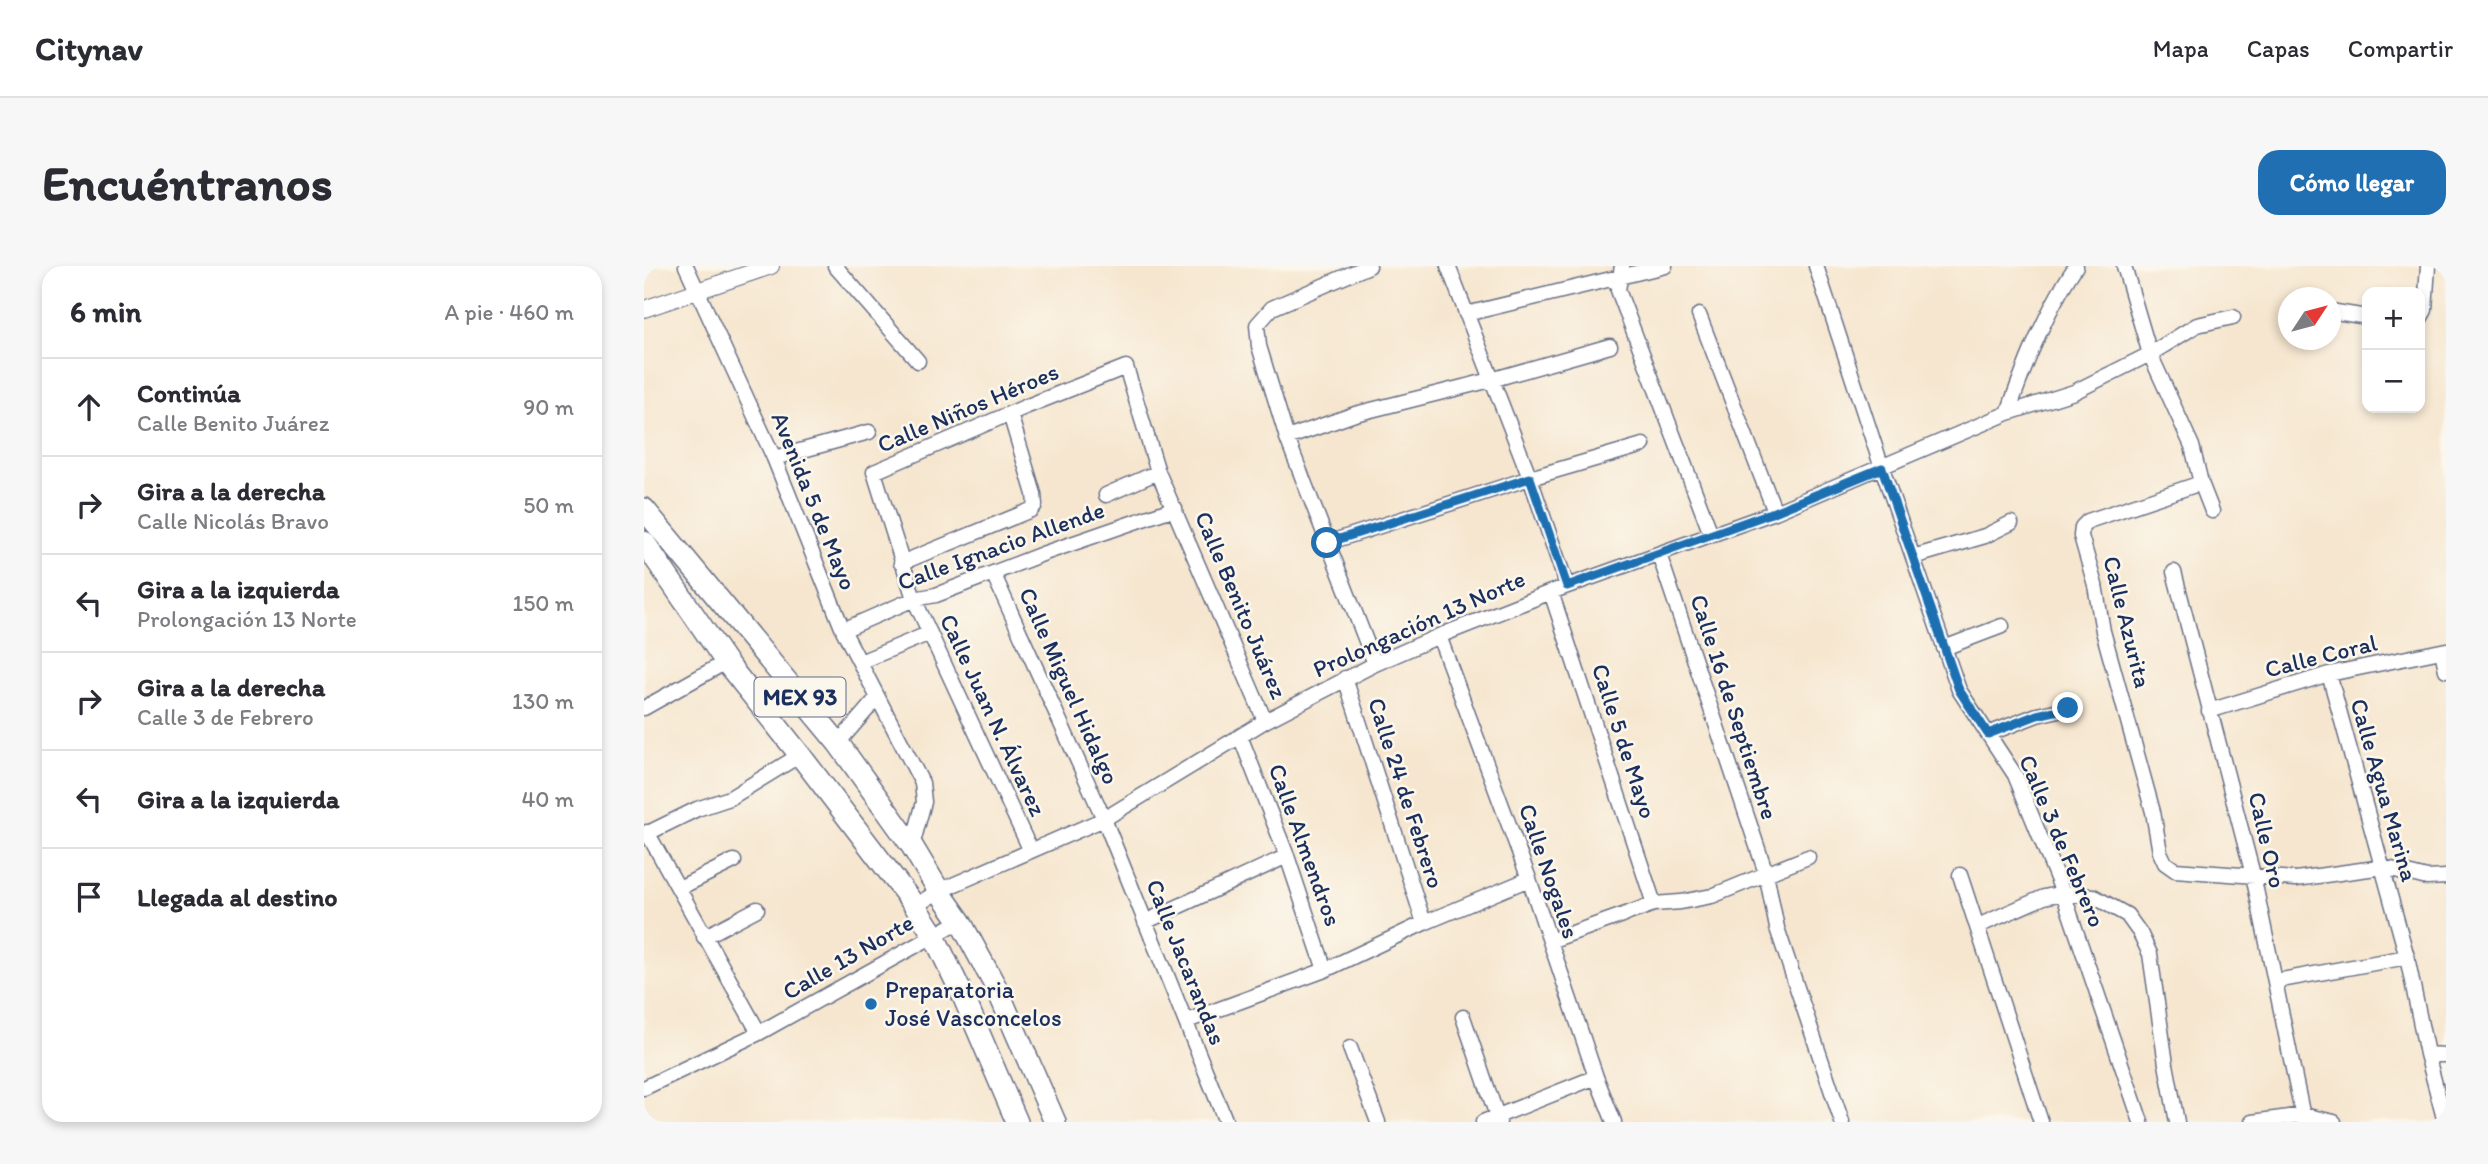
<!DOCTYPE html>
<html lang="es">
<meta charset="utf-8">
<style>
:root{--surface:#fff;--page:#f7f7f7;--text:#2b2b33;--muted:#7c7c81;--line:#e1e1e2;--accent:#1f6fb2}
body{margin:0;font-family:Itim,sans-serif;background:var(--page);color:var(--text)}
.controls{position:absolute;right:21px;top:21px;display:grid;overflow:hidden;border-radius:14px;box-shadow:0 4px 10px #0003}
.controls button{width:63px;height:63px;display:grid;place-items:center;padding:0;border:0;border-bottom:2px solid var(--line);background:var(--surface);color:var(--text);font:35px sans-serif}
.compass{position:absolute;left:1634px;top:21px;width:63px;height:63px;border-radius:50%;background:var(--surface);box-shadow:0 4px 10px #0003;rotate:54deg}
.stop{position:absolute;width:21px;height:21px;margin:-16px;border:5px solid #1f6fb2;border-radius:50%;background:#fff}
.stop.end{background:#1f6fb2;border-color:#fff;box-shadow:0 2px 7px #0008}
.list{margin:0;padding:0;list-style:none}
h2{display:flex;justify-content:space-between;align-items:center;height:91px;margin:0;padding:0 28px;font-size:30px}
h2 small{font-size:23px;font-weight:400;color:var(--muted)}
.list li{display:grid;grid-template-columns:46px 1fr auto;gap:21px;align-items:center;box-sizing:border-box;height:98px;padding:0 28px;border-top:2px solid var(--line)}
.list b{display:block;font-size:26px;white-space:nowrap}
.list p{margin:0;font-size:23px;white-space:nowrap;color:var(--muted)}
.list em{font-size:23px;font-style:normal;color:var(--muted)}
.icon{flex:none;width:38px;height:38px;fill:none;stroke:currentColor;stroke-width:2;stroke-linecap:round;stroke-linejoin:round}
.map{position:relative;flex:none;width:1802px;height:856px;overflow:hidden;border-radius:21px}
header{display:flex;align-items:center;gap:42px;box-sizing:border-box;height:98px;padding:0 35px;background:var(--surface);border-bottom:2px solid var(--line)}
header strong{font-size:33px}
nav{display:flex;gap:38px;margin-inline-start:auto;font-size:24px}
.intro{display:flex;align-items:center;justify-content:space-between;box-sizing:border-box;height:168px;padding:0 42px}
h1{margin:0;font-size:49px}
.button{padding:18px 32px;border-radius:21px;background:var(--accent);color:#fff;font-size:24px;font-weight:700}
main{display:flex;gap:42px;padding:0 42px}
aside{flex:1;background:var(--surface);border-radius:21px;box-shadow:0 4px 10px #0003}
.map>svg:first-child{display:block}
.lines{fill:none;stroke-linecap:round;stroke-linejoin:round}
.minor-casing{stroke:#686f86;stroke-width:17}
.tertiary-casing{stroke:#686f86;stroke-width:18}
.primary-casing{stroke:#686f86;stroke-width:24}
.minor{stroke:#fff;stroke-width:14}
.tertiary{stroke:#fff;stroke-width:16}
.primary{stroke:#fff;stroke-width:21}
.route{stroke:#1f6fb2;stroke-width:9}
.poi-dot{fill:#1f6fb2;stroke:#fbf7ec;stroke-width:2.5}
.labels{text-anchor:middle;stroke-width:5;stroke-linejoin:round;paint-order:stroke}
.shield{fill:#fbf7ec;stroke:#5e6b89;stroke-width:2}
.shield-label{font-size:23px;font-weight:bold;fill:#1b2f5e}
.street-label{font-size:24px;fill:#1b2f5e;stroke:#fbf7ec}
.poi-label{font-size:24px;fill:#1b2f5e;stroke:#fbf7ec;text-anchor:start}
</style>
<header>
<strong>Citynav</strong>
<nav><a>Mapa</a><a>Capas</a><a>Compartir</a></nav>
</header>
<div class="intro"><h1>Encuéntranos</h1><a class="button">Cómo llegar</a></div>
<main>
<aside>
<h2>6 min<small>A pie · 460 m</small></h2>
<ul class="list">
<li><svg class="icon" aria-label="ahead" viewBox="0 0 24 24"><path d="M12 20V5M6 11l6-6 6 6"/></svg><div><b>Continúa</b><p>Calle Benito Juárez</p></div><em>90 m</em></li>
<li><svg class="icon" aria-label="right" viewBox="0 0 24 24"><path d="M7 20v-9h11M14 6l5 5-5 5"/></svg><div><b>Gira a la derecha</b><p>Calle Nicolás Bravo</p></div><em>50 m</em></li>
<li><svg class="icon" aria-label="left" viewBox="0 0 24 24"><path d="M17 20v-9H6M10 6l-5 5 5 5"/></svg><div><b>Gira a la izquierda</b><p>Prolongación 13 Norte</p></div><em>150 m</em></li>
<li><svg class="icon" aria-label="right" viewBox="0 0 24 24"><path d="M7 20v-9h11M14 6l5 5-5 5"/></svg><div><b>Gira a la derecha</b><p>Calle 3 de Febrero</p></div><em>130 m</em></li>
<li><svg class="icon" aria-label="left" viewBox="0 0 24 24"><path d="M17 20v-9H6M10 6l-5 5 5 5"/></svg><div><b>Gira a la izquierda</b></div><em>40 m</em></li>
<li><svg class="icon" aria-label="arrive" viewBox="0 0 24 24"><path d="M6 21V4h12l-3 4 3 4H6"/></svg><div><b>Llegada al destino</b></div></li>
</ul>
</aside>
<div class="map">
<svg width="1802" height="856" viewBox="0 0 1802 856">
<rect width="100%" height="100%" fill="#fbf7ec"/>
<filter id="ink" filterUnits="userSpaceOnUse"><feTurbulence type="fractalNoise" baseFrequency=".0143" numOctaves="2"/><feDisplacementMap in="SourceGraphic" scale="14" xChannelSelector="R" yChannelSelector="G"/><feConvolveMatrix kernelMatrix="1 2 1 2 8 2 1 2 1" color-interpolation-filters="sRGB"/></filter>
<filter id="wash" filterUnits="userSpaceOnUse"><feTurbulence type="fractalNoise" baseFrequency=".00686" numOctaves="4" result="noise"/><feDisplacementMap in="SourceGraphic" scale="28" xChannelSelector="R" yChannelSelector="G"/><feGaussianBlur stdDeviation="1.57" result="paint"/><feColorMatrix in="noise" values="0 0 0 0 0 0 0 0 0 0 0 0 0 0 0 0 0 1.4 0 .05"/><feComposite in="paint" operator="in"/></filter>
<g filter="url(#wash)">
<rect width="100%" height="100%" fill="#f6e6cf"/>
</g>
<g filter="url(#ink)">
<g class="lines">
<defs>
<path id="minor" d="M 42,0 L 130,192 L 199,364 L 278,517 L 280,536 L 268,580
M 191,0 L 274,95
M 725,0 L 628,42 L 613,59 L 615,80 L 643,172 L 731,398
M 804,0 L 886,212 L 923,320
M 978,0 L 974,24 L 1067,268
M 1172,0 L 1238,202 L 1315,424 L 1371,509 L 1419,627 L 1497,856
M 1480,0 L 1506,88 L 1548,180 L 1557,217 L 1568,245
M 1686,45 L 1723,51
M 822,48 L 1021,0
M 1055,49 L 1131,246
M 1776,53 L 1781,44 L 1784,0
M 1364,147 L 1430,126 L 1506,88 L 1553,59 L 1589,51
M 643,172 L 711,148 L 847,114 L 966,80
M 130,192 L 225,166
M 1557,217 L 1444,255 L 1438,261 L 1437,270 L 1451,319 L 1459,365 L 1509,546 L 1516,586 L 1521,597 L 1531,604 L 1652,613 L 1739,601 L 1783,612 L 1802,611
M 462,229 L 514,206
M 683,277 L 886,212 L 999,179
M 1015,288 L 1122,607 L 1133,662 L 1198,856
M 1269,291 L 1341,270 L 1367,257
M 257,297 L 387,244 L 391,239 L 390,228 L 366,148
M 1530,306 L 1609,609 L 1660,856
M 349,307 L 460,553 L 582,856
M 907,326 L 1010,638
M 199,364 L 270,333 L 292,329 L 401,287 L 531,242
M 795,370 L 885,613 L 952,811 L 970,856
M 1300,382 L 1358,360
M 1798,385 L 1802,404
M 216,396 L 286,367
M 1685,408 L 1763,691 L 1783,788 L 1801,856
M 701,412 L 780,657
M 0,442 L 82,396
M 1565,445 L 1685,408 L 1802,384
M 1344,468 L 1393,449 L 1424,442
M 596,470 L 643,590 L 681,704
M 194,477 L 233,432
M 3,566 L 115,767
M 0,569 L 53,543 L 86,532 L 156,489
M 386,583 L 270,333 L 230,206 L 381,141 L 482,101 L 514,206 L 621,455
M 1316,609 L 1397,856
M 35,622 L 90,595
M 271,640 L 295,625 L 460,553 L 621,455 L 731,398 L 795,370 L 907,326 L 1131,246 L 1364,147 C 1380,100 1404,41 1432,0
M 501,656 L 643,590
M 1334,660 L 1400,631 L 1419,627 L 1449,630 L 1483,649 L 1496,667 L 1506,688 L 1522,798 L 1533,856
M 60,671 L 113,643
M 906,675 L 1010,638 L 1037,636 L 1068,630 L 1164,591
M 1632,715 L 1763,691
M 819,751 L 855,856
M 543,755 L 681,704 L 780,657 L 885,613
M 706,782 L 734,856
M 1783,788 L 1802,789
M 0,822 L 115,767 L 316,655
M 839,856 L 952,811
M 1608,856 L 1659,849 L 1690,856"/>
<path id="tertiary" d="M 0,43 L 127,0"/>
<path id="primary" d="M 0,243 L 194,477 L 268,580 L 295,625 L 316,655 L 354,725 L 411,856
M 0,276 L 82,396 L 156,489 L 271,640 L 289,668 L 320,732 L 373,856"/>
</defs>
<use href="#minor" class="minor-casing"/>
<use href="#tertiary" class="tertiary-casing"/>
<use href="#primary" class="primary-casing"/>
<use href="#minor" class="minor"/>
<use href="#tertiary" class="tertiary"/>
<use href="#primary" class="primary"/>
</g>
</g>
<g class="lines" filter="url(#ink)">
<path class="route" d="M 683,277 L 886,212 L 923,320 L 1130,246 L 1238,202 L 1315,424 L 1344,468 L 1393,449 L 1424,442"/>
</g>
<circle class="poi-dot" cx="227" cy="738" r="7"/>
<g class="labels">
<rect class="shield" x="110.5" y="411.5" width="91" height="39" rx="5"/>
<g class="shield-label">
<text x="156" y="439">MEX 93</text>
</g>
<g class="street-label">
<text transform="translate(324 142) rotate(-23)" y="8">Calle Niños Héroes</text>
<text transform="translate(170 235) rotate(68)" y="8">Avenida 5 de Mayo</text>
<text transform="translate(357 280) rotate(-20)" y="8">Calle Ignacio Allende</text>
<text transform="translate(597 339) rotate(67)" y="8">Calle Benito Juárez</text>
<text transform="translate(1483 356) rotate(76)" y="8">Calle Azurita</text>
<text transform="translate(775 358) rotate(-24)" y="8">Prolongación 13 Norte</text>
<text transform="translate(1677 390) rotate(-14)" y="8">Calle Coral</text>
<text transform="translate(425 420) rotate(66)" y="8">Calle Miguel Hidalgo</text>
<text transform="translate(1090 441) rotate(72)" y="8">Calle 16 de Septiembre</text>
<text transform="translate(349 449) rotate(65)" y="8">Calle Juan N. Álvarez</text>
<text transform="translate(980 475) rotate(72)" y="8">Calle 5 de Mayo</text>
<text transform="translate(1740 524) rotate(74)" y="8">Calle Agua Marina</text>
<text transform="translate(762 527) rotate(72)" y="8">Calle 24 de Febrero</text>
<text transform="translate(1623 574) rotate(77)" y="8">Calle Oro</text>
<text transform="translate(1418 575) rotate(67)" y="8">Calle 3 de Febrero</text>
<text transform="translate(661 579) rotate(70)" y="8">Calle Almendros</text>
<text transform="translate(905 605) rotate(71)" y="8">Calle Nogales</text>
<text transform="translate(204 691) rotate(-30)" y="8">Calle 13 Norte</text>
<text transform="translate(542 696) rotate(68)" y="8">Calle Jacarandas</text>
</g>
<g class="poi-label">
<text x="241" y="732">Preparatoria<tspan x="241" dy="28">José Vasconcelos</tspan></text>
</g>
</g>
</svg>
<div class="controls">
<button>+</button>
<button>−</button>
</div>
<svg class="compass" viewBox="-18 -18 36 36"><path d="M0-13l5 13h-10z" fill="#e53935"/><path d="M0 13l5-13h-10z" fill="#7c7c81"/></svg>
<div class="stop" style="left:683px;top:277px"></div>
<div class="stop end" style="left:1424px;top:442px"></div>
</div>
</main>
